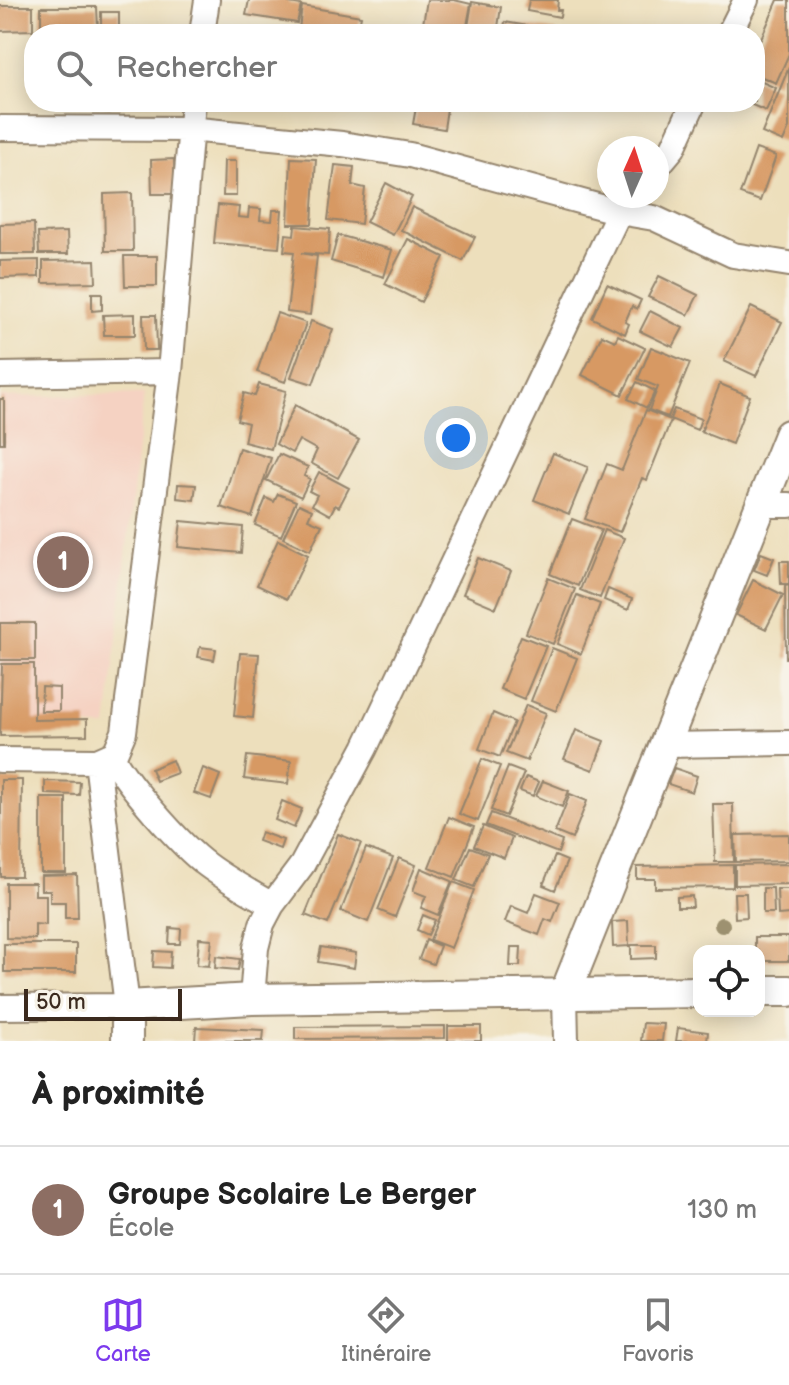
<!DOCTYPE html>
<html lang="fr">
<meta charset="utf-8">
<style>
:root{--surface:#fff;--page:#f6f6f6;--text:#222;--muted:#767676;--line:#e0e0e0;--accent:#7c3aed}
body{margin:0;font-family:"Balsamiq Sans",sans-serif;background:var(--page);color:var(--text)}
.controls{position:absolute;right:24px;bottom:24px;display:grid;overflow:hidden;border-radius:16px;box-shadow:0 4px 20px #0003}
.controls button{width:72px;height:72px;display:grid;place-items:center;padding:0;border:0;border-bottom:2px solid var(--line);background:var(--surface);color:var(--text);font:40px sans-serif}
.compass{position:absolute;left:597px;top:136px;width:72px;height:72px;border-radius:50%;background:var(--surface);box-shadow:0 4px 20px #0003;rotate:3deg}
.scale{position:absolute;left:24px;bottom:20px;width:158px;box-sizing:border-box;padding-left:8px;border:4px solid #3b2a1e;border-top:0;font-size:22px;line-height:28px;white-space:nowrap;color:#3b2a1e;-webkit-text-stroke:6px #f7f3e8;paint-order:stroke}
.you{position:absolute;left:456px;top:438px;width:28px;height:28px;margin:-20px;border:6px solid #fff;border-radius:50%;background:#1a73e8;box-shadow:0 0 0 12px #1a73e833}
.badge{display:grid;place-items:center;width:52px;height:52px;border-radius:50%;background:var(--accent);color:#fff;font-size:26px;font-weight:700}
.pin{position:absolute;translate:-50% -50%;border:4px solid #fff;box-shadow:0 2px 8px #0006}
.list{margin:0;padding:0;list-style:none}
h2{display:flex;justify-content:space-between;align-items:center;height:104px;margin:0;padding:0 32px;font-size:34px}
h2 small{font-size:26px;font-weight:400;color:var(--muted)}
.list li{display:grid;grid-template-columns:52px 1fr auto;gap:24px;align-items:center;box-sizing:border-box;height:128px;padding:0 32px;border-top:2px solid var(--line)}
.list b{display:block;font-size:30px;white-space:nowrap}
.list p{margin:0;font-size:26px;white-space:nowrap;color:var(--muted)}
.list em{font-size:26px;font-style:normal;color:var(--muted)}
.icon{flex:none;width:44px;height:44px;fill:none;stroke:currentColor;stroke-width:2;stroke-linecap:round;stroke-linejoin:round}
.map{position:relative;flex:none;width:789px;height:1041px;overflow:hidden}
.search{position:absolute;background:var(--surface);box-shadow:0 4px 20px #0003;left:24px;right:24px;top:24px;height:88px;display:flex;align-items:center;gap:20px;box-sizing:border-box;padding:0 28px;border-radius:32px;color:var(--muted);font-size:30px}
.sheet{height:232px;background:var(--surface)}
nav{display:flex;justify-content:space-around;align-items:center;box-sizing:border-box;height:112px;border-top:2px solid var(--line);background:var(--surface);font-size:22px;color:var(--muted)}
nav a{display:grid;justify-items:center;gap:4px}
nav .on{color:var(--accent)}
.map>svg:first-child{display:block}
.built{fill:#f5d2c2}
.building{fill:#d79964}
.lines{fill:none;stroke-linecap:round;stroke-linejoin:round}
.minor-casing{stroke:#94846d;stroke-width:28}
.tertiary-casing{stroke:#94846d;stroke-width:34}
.minor{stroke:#fff;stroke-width:24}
.tertiary{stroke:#fff;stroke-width:30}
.tree{fill:#9d9170}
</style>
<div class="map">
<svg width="789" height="1041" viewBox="0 0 789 1041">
<rect width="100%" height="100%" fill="#f7f3e8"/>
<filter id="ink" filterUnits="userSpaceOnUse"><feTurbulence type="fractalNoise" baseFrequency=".0125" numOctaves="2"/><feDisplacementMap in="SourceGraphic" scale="16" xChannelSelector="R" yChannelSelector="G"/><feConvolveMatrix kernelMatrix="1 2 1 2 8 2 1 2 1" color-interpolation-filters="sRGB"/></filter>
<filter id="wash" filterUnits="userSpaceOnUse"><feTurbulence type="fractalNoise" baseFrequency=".006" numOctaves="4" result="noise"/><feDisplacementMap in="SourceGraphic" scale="32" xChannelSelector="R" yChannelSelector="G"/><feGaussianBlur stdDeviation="1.8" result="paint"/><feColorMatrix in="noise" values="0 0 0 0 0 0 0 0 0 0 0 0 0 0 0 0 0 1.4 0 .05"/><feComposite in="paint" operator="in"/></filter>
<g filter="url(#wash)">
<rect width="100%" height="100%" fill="#eddfbc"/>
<path class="built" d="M 144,394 L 107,727 L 87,727 L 87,735 L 0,736 L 0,397 Z"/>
<g id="blocks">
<path class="building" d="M 249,0 L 289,0 L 289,3 L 301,5 L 297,23 L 246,15 Z
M 427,0 L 454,0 L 471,4 L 466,31 L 423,24 Z
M 529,0 L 558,0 L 557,10 L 561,10 L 560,17 L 527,11 Z
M 778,0 L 789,0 L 789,54 L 776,83 L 755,74 L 755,52 Z
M 472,2 L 501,7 L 497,34 L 467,33 Z
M 0,6 L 33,6 L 33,30 L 0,31 Z
M 302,6 L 361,16 L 357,34 L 328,34 L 299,29 Z
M 41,7 L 97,7 L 98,28 L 41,29 Z
M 101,12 L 119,12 L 119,28 L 101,29 Z
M 505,22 L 557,31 L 557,34 L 503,34 Z
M 789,67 L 789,128 L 783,142 L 762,133 Z
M 755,79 L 776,88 L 766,111 L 745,102 L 755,102 Z
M 417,102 L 448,102 L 444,129 L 413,124 Z
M 756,149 L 776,156 L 760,201 L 740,194 Z
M 291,158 L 316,159 L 312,224 L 288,224 Z
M 174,159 L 175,194 L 152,194 L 151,160 Z
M 224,161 L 236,161 L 236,196 L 223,196 Z
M 335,165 L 354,167 L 352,185 L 365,188 L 361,224 L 328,220 Z
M 386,183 L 412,197 L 393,235 L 366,222 Z
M 132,193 L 133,251 L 105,251 L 104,194 Z
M 218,205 L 239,207 L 238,217 L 248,218 L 249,208 L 261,209 L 260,220 L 272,221 L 273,210 L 282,210 L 279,248 L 214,243 Z
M 412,207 L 475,237 L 463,261 L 401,230 Z
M 34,223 L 35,254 L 0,254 L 0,224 Z
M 295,226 L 330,229 L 328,255 L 301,253 L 317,256 L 310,315 L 287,312 L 294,252 L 284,251 L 286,234 L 294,235 Z
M 67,232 L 68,254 L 39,254 L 38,233 Z
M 338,235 L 392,250 L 384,277 L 331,261 Z
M 408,239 L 444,257 L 421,302 L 385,284 Z
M 124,256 L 157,256 L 157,286 L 125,286 Z
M 39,260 L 39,277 L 0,278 L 0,261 Z
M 95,260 L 96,282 L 43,283 L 43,261 Z
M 659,276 L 698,295 L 688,315 L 648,297 Z
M 607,284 L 641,300 L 637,309 L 632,306 L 625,322 L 629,324 L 625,334 L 592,318 Z
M 92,293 L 102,293 L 102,310 L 92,311 Z
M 751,307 L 782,322 L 756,376 L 724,361 Z
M 650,311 L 683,328 L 673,347 L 640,331 Z
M 277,313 L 306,323 L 285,382 L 257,372 Z
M 135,314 L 135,335 L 104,335 L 103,315 Z
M 143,315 L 156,315 L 157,350 L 144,350 Z
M 311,321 L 333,329 L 313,384 L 291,377 Z
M 602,335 L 615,341 L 618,335 L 645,348 L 622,395 L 582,375 Z
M 651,347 L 690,363 L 668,417 L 649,410 L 658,387 L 638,379 Z
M 637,382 L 655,391 L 647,408 L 628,399 Z
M 259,384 L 286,391 L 271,449 L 244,442 L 248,423 L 237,420 L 244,393 L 255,396 Z
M 720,384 L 750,396 L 732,444 L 701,432 Z
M 0,399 L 4,399 L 4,443 L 0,443 Z
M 295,405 L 359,440 L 338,478 L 311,463 L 317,450 L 299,440 L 292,453 L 276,444 Z
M 674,409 L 701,419 L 697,430 L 670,419 Z
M 646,410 L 671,420 L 647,480 L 642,478 L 620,532 L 585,519 L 607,464 L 622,470 Z
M 239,448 L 271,458 L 252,517 L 221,507 Z
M 553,453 L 588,467 L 569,514 L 534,500 Z
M 279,454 L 308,467 L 304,476 L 310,479 L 301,497 L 266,480 Z
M 319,472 L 349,488 L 339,507 L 335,505 L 330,515 L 312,505 L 317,495 L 309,491 Z
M 178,484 L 196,485 L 194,500 L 177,498 Z
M 278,494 L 296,501 L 281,536 L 255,525 L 266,498 L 274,502 Z
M 299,504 L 312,510 L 308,519 L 322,525 L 310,551 L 283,538 Z
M 572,519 L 601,530 L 578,586 L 550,574 Z
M 181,521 L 243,527 L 241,553 L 178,547 Z
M 604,530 L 624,538 L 600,598 L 580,590 Z
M 278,540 L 308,555 L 287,599 L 257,585 Z
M 761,553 L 774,558 L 767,575 L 754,570 Z
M 478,558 L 511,571 L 496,608 L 463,594 Z
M 780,561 L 789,561 L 789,584 L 781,584 Z
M 548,578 L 575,589 L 553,644 L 526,633 Z
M 753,580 L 783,595 L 766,629 L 736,615 Z
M 789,585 L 789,658 L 786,658 L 785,586 Z
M 608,589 L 632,599 L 628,610 L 604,600 Z
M 577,595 L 600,604 L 581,654 L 557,644 Z
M 0,623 L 35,623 L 35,660 L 0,660 Z
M 521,636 L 546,646 L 524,699 L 500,689 Z
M 200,647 L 216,649 L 214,660 L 198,657 Z
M 552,648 L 577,658 L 556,711 L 531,701 Z
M 240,653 L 259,654 L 253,718 L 234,716 Z
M 2,664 L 34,664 L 34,720 L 87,719 L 87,735 L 0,736 Z
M 42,687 L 59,688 L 59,711 L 41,711 Z
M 526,705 L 546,713 L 527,761 L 506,753 Z
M 493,713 L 514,722 L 500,757 L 479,749 Z
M 576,730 L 604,741 L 593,770 L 564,759 Z
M 247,756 L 291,761 L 288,784 L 244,779 Z
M 482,759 L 500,766 L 478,821 L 459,814 Z
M 172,760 L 177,773 L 156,781 L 151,769 Z
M 508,767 L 524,773 L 506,816 L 491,810 Z
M 203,768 L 220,775 L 211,799 L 194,793 Z
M 674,768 L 697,776 L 692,792 L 668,784 Z
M 526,777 L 539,782 L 533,796 L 520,791 Z
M 1,780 L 22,780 L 21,877 L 1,877 Z
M 45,781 L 80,782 L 79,795 L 45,794 Z
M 543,781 L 569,791 L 562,807 L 536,796 Z
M 570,794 L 587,801 L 572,839 L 555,832 Z
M 41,798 L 66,798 L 66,873 L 41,873 Z
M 282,801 L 302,809 L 294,828 L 275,820 Z
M 713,804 L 733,804 L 734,862 L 715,862 Z
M 491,813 L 562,841 L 558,853 L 486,825 Z
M 449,817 L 474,827 L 454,877 L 429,867 Z
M 483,826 L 512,838 L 504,858 L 474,846 Z
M 261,832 L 283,840 L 280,849 L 258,841 Z
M 338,834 L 361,843 L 328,924 L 305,915 Z
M 789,834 L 789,861 L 736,862 L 735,835 Z
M 470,847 L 488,854 L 474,887 L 456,880 Z
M 366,848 L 393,858 L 368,922 L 341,911 Z
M 555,856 L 567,861 L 555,890 L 543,885 Z
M 399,858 L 416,865 L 395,917 L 378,910 Z
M 789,864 L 789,884 L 735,885 L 735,865 Z
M 733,865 L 733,887 L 655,888 L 655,879 L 637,879 L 637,867 Z
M 421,868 L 452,881 L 438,915 L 421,908 L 426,896 L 413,891 Z
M 77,875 L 78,918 L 65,918 L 65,902 L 50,902 L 50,890 L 41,890 L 41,876 Z
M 453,882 L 474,890 L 451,948 L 430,940 Z
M 6,883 L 35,883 L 35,895 L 46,895 L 46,925 L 35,924 L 35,939 L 6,938 Z
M 763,888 L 773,888 L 774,913 L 763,913 Z
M 777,889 L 789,889 L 789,914 L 778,915 Z
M 536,893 L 560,902 L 552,922 L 545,919 L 539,935 L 505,922 L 511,906 L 528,913 Z
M 734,893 L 746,893 L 747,917 L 735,918 Z
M 692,896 L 693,907 L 677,907 L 677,897 Z
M 423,915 L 435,920 L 428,935 L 417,930 Z
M 628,921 L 629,946 L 613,947 L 612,922 Z
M 170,928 L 181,929 L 180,944 L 169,944 Z
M 755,937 L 789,937 L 789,961 L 759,961 L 759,951 L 755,951 Z
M 199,938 L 212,939 L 209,966 L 197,965 Z
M 426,940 L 440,946 L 433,964 L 419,959 Z
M 4,944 L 76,944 L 76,972 L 4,972 Z
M 631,945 L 656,945 L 656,958 L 631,959 Z
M 321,947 L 356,953 L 354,968 L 318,962 Z
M 511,947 L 521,947 L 520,966 L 510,966 Z
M 154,951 L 171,952 L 170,968 L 153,967 Z
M 216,956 L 240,959 L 238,970 L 215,968 Z
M 643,1023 L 664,1024 L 662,1041 L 641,1041 Z
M 445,1026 L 445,1038 L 295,1039 L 295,1027 Z
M 448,1026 L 481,1026 L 481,1041 L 448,1041 Z
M 196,1027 L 264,1030 L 263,1041 L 195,1041 Z
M 678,1028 L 708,1032 L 707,1041 L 676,1041 Z"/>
</g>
</g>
<g filter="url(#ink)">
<use href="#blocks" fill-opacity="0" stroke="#94846d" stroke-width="2"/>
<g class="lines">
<defs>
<path id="minor" d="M 202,34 L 207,0
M 729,34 L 746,0
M 0,128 L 189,129 L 342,144 L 410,155 L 619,212 L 654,218 L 733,255 L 789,264
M 657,167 L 673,148 L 694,102
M 0,375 L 170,372
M 761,505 L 789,505
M 665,745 L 789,743
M 112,756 C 126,783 181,846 207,865 C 227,880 250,892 272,905
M 0,760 L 97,761 L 115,753 L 124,732 L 170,372 L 193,102
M 565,994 L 566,1041
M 252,999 L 256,948 L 262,924 L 272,905 L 302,865 L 365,748 L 619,212 L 632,196
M 0,1007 L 127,1006 L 97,761"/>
<path id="tertiary" d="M 759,991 L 789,991
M 565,994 L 789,435
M 127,1041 L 127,1006 L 252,999 L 699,992"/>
</defs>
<use href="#minor" class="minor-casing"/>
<use href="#tertiary" class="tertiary-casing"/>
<use href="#minor" class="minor"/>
<use href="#tertiary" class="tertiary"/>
</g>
<circle class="tree" cx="722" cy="925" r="8"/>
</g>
</svg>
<div class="controls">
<button><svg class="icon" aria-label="locate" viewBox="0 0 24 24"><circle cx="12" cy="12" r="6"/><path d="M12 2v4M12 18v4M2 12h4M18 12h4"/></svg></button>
</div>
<svg class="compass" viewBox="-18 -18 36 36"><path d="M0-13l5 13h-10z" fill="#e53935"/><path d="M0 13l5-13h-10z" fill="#767676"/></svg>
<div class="scale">50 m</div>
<div class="you"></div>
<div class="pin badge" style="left:63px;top:562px;background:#8d6e63">1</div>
<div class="search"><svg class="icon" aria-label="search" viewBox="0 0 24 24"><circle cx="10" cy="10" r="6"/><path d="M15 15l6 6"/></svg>Rechercher</div>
</div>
<section class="sheet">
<h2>À proximité<small></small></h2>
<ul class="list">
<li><span class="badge" style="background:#8d6e63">1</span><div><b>Groupe Scolaire Le Berger</b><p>École</p></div><em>130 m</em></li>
</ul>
</section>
<nav>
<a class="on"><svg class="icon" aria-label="map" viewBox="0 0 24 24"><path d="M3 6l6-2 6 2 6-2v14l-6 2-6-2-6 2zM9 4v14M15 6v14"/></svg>Carte</a>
<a><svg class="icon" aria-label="directions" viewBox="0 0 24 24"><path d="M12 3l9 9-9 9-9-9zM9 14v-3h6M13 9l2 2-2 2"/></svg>Itinéraire</a>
<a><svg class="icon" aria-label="saved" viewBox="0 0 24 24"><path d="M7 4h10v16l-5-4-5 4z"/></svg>Favoris</a>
</nav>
